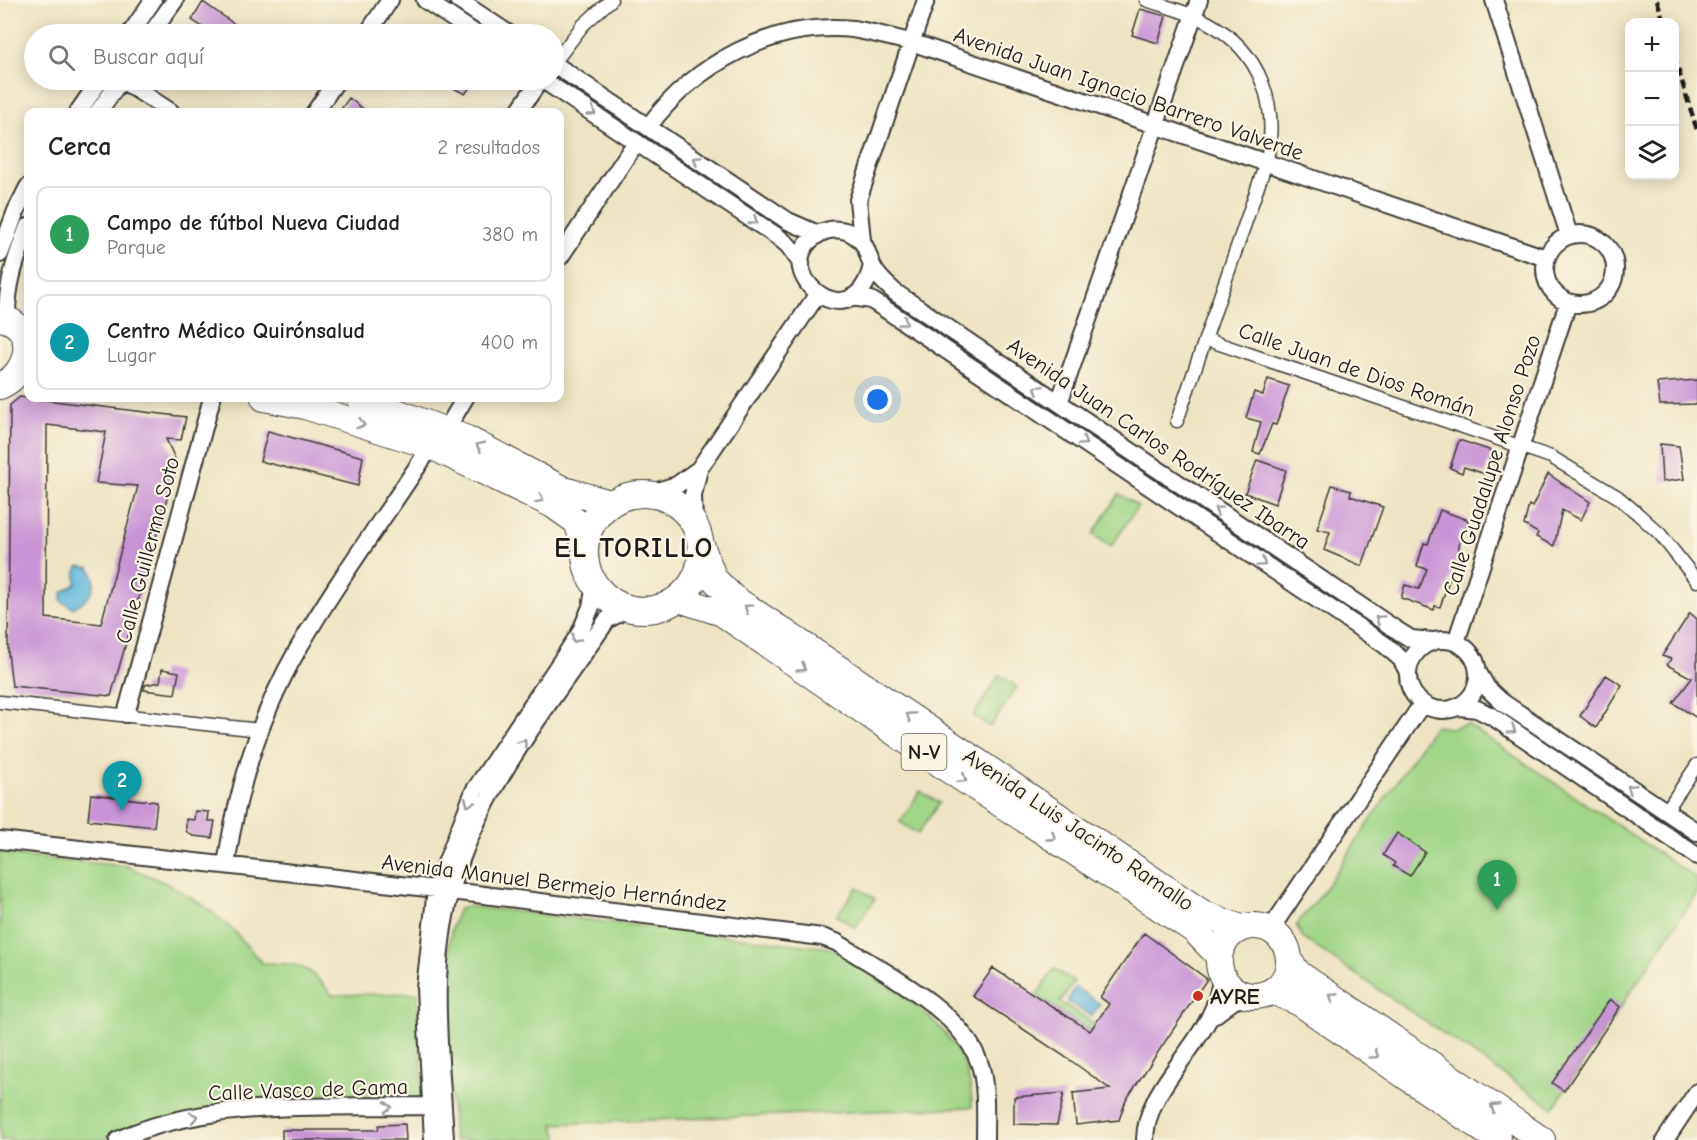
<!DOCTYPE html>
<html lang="es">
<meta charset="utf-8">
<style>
:root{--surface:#fff;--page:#f2f2f2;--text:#222;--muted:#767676;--line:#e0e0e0;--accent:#c8321e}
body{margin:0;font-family:"Comic Neue",sans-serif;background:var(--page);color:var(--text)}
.controls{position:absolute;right:18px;top:18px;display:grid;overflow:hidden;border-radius:12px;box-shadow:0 3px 15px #0003}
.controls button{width:54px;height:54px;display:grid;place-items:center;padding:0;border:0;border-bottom:2px solid var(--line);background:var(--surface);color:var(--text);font:30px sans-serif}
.you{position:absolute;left:878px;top:400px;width:21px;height:21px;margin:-15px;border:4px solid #fff;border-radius:50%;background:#1a73e8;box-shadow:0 0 0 9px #1a73e833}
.badge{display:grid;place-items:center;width:39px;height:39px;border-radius:50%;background:var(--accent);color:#fff;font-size:20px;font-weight:700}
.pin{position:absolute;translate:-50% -50px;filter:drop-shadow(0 2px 3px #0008)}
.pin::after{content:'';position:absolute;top:32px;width:21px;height:18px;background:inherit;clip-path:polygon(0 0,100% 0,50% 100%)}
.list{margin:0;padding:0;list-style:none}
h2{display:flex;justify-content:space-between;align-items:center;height:78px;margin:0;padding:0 24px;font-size:26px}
h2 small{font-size:20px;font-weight:400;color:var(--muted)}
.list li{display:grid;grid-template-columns:39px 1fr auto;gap:18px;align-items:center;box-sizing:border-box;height:96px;margin:0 12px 12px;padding:0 12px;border:2px solid var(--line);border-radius:12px}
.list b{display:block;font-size:22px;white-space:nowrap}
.list p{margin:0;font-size:20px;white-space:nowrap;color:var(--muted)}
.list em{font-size:20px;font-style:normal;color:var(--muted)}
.icon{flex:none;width:33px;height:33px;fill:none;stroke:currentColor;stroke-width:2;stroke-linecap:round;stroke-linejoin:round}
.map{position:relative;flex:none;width:1697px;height:1140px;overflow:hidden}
.search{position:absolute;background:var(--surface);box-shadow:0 3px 15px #0003;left:24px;top:24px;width:540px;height:66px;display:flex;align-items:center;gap:15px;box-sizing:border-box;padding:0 21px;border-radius:33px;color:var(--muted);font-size:22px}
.panel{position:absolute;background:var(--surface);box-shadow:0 3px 15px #0003;left:24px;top:108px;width:540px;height:294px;border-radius:12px}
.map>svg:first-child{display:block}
.green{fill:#a1d686;stroke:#5e7951;stroke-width:1.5}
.water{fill:#5eb8dc;stroke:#3d6a7c;stroke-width:1.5}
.building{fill:#c894d6;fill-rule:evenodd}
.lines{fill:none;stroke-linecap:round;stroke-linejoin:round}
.pedestrian-casing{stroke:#3c3a35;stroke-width:15}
.minor-casing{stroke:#3c3a35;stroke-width:20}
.primary-casing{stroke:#3c3a35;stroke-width:28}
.pedestrian{stroke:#fff;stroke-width:12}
.minor{stroke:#fff;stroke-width:16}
.primary{stroke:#fff;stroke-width:26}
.rail{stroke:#1c1c1c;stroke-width:4.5;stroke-dasharray:9 4.5;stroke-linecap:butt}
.oneway{stroke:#999}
.poi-dot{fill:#c8321e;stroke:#fcf5e5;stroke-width:2}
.labels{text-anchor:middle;stroke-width:4.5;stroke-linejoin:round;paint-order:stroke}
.shield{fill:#fcf5e5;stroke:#5f5d58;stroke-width:1.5}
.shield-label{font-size:21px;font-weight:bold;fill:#1c1c1c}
.street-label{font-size:22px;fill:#1c1c1c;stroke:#fcf5e5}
.poi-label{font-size:22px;font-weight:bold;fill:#1c1c1c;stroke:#fcf5e5;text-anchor:start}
.district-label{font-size:28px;font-weight:bold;letter-spacing:1.5px;fill:#1c1c1c;stroke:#fcf5e5}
</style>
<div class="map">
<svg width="1697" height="1140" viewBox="0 0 1697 1140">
<rect width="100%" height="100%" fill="#fcf5e5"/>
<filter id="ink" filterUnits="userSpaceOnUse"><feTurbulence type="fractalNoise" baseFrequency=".0167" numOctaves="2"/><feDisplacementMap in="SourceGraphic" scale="12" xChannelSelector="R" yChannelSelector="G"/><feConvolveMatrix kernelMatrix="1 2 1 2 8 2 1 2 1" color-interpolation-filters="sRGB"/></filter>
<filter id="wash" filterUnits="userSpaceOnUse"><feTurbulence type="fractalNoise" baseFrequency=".008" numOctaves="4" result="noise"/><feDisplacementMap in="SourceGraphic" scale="24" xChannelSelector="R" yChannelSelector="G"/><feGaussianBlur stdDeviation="1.35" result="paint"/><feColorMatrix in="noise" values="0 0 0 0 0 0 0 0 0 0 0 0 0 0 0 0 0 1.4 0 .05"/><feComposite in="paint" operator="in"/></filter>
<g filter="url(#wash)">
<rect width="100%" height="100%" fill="#eee4c4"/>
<path class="green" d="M 1119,494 L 1138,506 L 1111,547 L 1093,534 Z
M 999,675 L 1017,687 L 990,727 L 973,716 Z
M 1467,724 L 1697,879 L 1697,893 L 1553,1108 L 1304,939 L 1296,925 L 1320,896 L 1434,726 L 1452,728 Z
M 920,791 L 939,803 L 918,834 L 900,822 Z
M 0,851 L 25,857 L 127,866 L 172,886 L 206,907 L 234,931 L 262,963 C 299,963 309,965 332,995 L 418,993 L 423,1101 L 284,1103 L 121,1132 L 103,1140 L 0,1140 Z
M 857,887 L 875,899 L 855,928 L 837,915 Z
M 467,906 L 830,948 L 845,956 C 901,996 972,1029 972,1107 L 553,1124 L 559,1140 L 454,1140 C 451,1091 435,945 460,908 Z
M 1054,969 L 1074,982 L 1060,1002 L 1095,1024 L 1090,1031 L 1036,996 Z"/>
<path class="water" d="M 79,566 L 90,568 C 101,587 90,599 73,608 L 61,601 L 62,592 L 76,584 L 76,571 Z
M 1075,987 L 1100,1004 L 1092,1016 L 1067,1002 Z"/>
<g id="blocks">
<path class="building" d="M 203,2 L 237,26 L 232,34 L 213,34 L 192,20 Z
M 1140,9 L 1166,16 L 1158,43 L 1132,35 Z
M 438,80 L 475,80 L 465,94 Z
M 349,98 L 367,112 L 339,112 Z
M 1268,379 L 1289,386 L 1276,425 L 1272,424 L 1260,454 L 1253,452 L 1261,422 L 1246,418 L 1254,392 L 1263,395 Z
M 1697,380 L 1697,404 L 1660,405 L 1657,383 Z
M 20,397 L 186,417 L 181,440 L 166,439 L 177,463 L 111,696 L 12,686 L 8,652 L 10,405 ZM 47,425 L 106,432 L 96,483 L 138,486 L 101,624 L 46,618 Z
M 268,431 L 363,457 L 358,486 L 260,461 Z
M 1459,440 L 1492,451 L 1485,474 L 1464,467 L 1462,473 L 1450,468 Z
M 1660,444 L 1679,446 L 1684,479 L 1662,482 Z
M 1257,460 L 1286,470 L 1275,504 L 1245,493 Z
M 1548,474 L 1590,502 L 1581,520 L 1562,510 L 1554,546 L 1536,537 L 1538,533 L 1524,525 L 1529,505 L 1532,507 Z
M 1332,485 L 1351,491 L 1350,496 L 1383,507 L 1362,566 L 1324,550 L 1330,532 L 1317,529 Z
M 1440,510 L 1468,520 L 1465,532 L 1461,532 L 1458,554 L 1440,607 L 1435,606 L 1434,610 L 1401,598 L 1405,585 L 1419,589 L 1427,569 L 1417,566 L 1424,543 L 1428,544 Z
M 1690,613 L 1697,619 L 1697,718 L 1673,703 L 1692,678 L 1667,665 L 1671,659 L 1662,656 Z
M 162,669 L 179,672 L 175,694 L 144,690 L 145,685 L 160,682 Z
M 1606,675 L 1622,685 L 1596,728 L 1580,716 Z
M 91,794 L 157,802 L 154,827 L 88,820 Z
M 195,811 L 209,812 L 208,821 L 215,821 L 212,838 L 193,836 L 186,831 L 186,819 L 194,820 Z
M 1397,833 L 1425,852 L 1410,876 L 1393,866 L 1395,863 L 1383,855 Z
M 1144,933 L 1207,979 L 1126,1100 L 1119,1120 L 1076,1125 L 1073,1093 L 1110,1089 L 1070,1060 L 973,996 L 993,968 L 1090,1031 L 1109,1004 L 1100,997 Z
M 1610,999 L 1620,1007 L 1564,1091 L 1552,1083 Z
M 1064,1093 L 1057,1125 L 1014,1124 L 1014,1097 Z
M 405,1124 L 406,1140 L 282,1140 L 282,1130 L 378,1130 L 379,1125 Z"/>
</g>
</g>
<g filter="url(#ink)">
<use href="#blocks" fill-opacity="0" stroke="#3c3a35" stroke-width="1.5"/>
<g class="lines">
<defs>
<path id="pedestrian" d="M 1146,0 C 1167,7 1188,12 1207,22 C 1261,51 1280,106 1266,163 L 1177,421
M 554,63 L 583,25 L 611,0
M 1205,339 L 1551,457 L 1618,497 L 1638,514 L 1660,534 L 1697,581
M 0,702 L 260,730
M 1666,811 L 1697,765"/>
<path id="minor" d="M 425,0 L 476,34
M 458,0 L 509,34
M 1494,0 L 1569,235
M 130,34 L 153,0
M 151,34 L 175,0
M 367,34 L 390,0
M 554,64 L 788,221 L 818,234
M 122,80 L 171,112
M 543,80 L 778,237 L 788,245 L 801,263
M 78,112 L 100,80
M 98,112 L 121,80
M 315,112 L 337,80
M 518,112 L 540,80
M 648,127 C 695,64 772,21 853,29 C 872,32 892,38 911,42 L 1546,258
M1545 269a35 35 0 1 1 70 0a35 35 0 1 1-70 0Z
M 862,240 L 858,200 L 926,0
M 0,254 L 16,211 L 28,187
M 560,257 L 636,142
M 872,266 C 852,347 762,266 819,234 C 829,228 844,228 854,235 C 867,243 866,252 872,265 C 876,276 887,285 896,293 L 1395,629 L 1411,639 L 1432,641
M 852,297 L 871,300 L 885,309 L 1385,645 L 1401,659 L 1408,672
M 7,320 C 6,286 16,258 28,227
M 1059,403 L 1199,0
M 446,430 L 465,398
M 651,493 L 677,485 L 699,469 L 817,295
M 694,523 L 693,495 L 699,469
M1408 675a35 35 0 1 1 70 0a35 35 0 1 1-70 0Z
M 1456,642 L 1568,303
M 1479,674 L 1487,688 L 1502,702 L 1697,832
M 1460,707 L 1477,709 L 1493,717 L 1697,856
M 126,714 L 212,398
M 0,840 L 436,889 L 822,937 L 836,942 C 882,971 960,1009 979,1062 C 987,1082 985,1118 985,1140
M 226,865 C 237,790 260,715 298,649 C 338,579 387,514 431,446
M 1270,930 L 1422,704
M 1213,1016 L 1233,1001 L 1248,996
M 118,1140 C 207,1098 334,1108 431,1106
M 433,1140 L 425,988 L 436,889 L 474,791 L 580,633 L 591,607 L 595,585
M 445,1140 C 441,1058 428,971 451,891 C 478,790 549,705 607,620 L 627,609
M 1145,1140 C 1146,1078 1219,1040 1221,975
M 1665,1140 L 1697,1092"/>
<path id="primary" d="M 0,318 C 39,325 31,373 0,386
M 264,398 L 305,406 L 431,446 L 553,505 L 577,522 L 585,547
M 360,398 L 467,439 L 564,490 L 610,503
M585 552a58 58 0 1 1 116 0a58 58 0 1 1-116 0Z
M 701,545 L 714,579 L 732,597 L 1204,914 L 1241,928
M 679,599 L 722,613 L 949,770 L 1194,930 L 1219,956
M1219 961a35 35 0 1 1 70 0a35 35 0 1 1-70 0Z
M 1289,961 L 1299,974 L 1542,1140
M 1272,991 L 1300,1003 L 1498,1140"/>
</defs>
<use href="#pedestrian" class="pedestrian-casing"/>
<use href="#minor" class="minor-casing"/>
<use href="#primary" class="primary-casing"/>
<use href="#pedestrian" class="pedestrian"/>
<use href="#minor" class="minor"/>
<use href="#primary" class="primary"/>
<path class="rail" d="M 1657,0 L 1664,22
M 1674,56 L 1697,130"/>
</g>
<defs><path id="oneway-chevron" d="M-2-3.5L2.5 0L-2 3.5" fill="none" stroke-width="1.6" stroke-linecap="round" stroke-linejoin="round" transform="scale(1.5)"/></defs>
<g class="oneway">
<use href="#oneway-chevron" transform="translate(592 112) rotate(34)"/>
<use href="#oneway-chevron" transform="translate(697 160) rotate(-146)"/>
<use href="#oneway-chevron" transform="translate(754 221) rotate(34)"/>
<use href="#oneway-chevron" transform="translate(904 322) rotate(34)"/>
<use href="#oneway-chevron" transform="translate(1038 389) rotate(-146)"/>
<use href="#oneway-chevron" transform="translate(361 424) rotate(17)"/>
<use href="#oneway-chevron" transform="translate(1083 442) rotate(34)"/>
<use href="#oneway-chevron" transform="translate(480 446) rotate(-155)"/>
<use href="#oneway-chevron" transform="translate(540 499) rotate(26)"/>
<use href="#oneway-chevron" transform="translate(1218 510) rotate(-146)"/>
<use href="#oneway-chevron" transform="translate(1262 563) rotate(34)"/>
<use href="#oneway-chevron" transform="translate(748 608) rotate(-146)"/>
<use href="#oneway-chevron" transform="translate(1379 619) rotate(-146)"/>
<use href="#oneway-chevron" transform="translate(575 639) rotate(123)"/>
<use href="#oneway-chevron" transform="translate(802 668) rotate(35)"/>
<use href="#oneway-chevron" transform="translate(910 716) rotate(-146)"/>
<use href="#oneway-chevron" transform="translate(1512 730) rotate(34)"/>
<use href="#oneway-chevron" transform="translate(523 743) rotate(-56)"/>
<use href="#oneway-chevron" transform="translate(963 779) rotate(33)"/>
<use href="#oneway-chevron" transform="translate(1631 788) rotate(-146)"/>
<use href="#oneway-chevron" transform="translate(469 803) rotate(112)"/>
<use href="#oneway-chevron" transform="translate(1052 837) rotate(33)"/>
<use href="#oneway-chevron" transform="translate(1333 997) rotate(-146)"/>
<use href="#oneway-chevron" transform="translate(1375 1055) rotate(35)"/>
<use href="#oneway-chevron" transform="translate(388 1107) rotate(-1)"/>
<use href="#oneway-chevron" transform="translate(1494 1107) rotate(-146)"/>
<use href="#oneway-chevron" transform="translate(194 1117) rotate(-11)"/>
</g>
</g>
<circle class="poi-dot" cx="1198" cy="996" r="6"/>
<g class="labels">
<rect class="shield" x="901.5" y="734" width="45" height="36" rx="4.5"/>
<g class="shield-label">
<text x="924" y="759">N-V</text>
</g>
<g class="street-label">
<text transform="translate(1129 93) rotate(19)" y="8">Avenida Juan Ignacio Barrero Valverde</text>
<text transform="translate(1357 369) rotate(19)" y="8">Calle Juan de Dios Román</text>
<text transform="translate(1159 443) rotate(34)" y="8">Avenida Juan Carlos Rodríguez Ibarra</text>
<text transform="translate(1491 465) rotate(-72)" y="8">Calle Guadalupe Alonso Pozo</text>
<text transform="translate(147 550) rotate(-75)" y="8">Calle Guillermo Soto</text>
<text transform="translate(1079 829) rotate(34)" y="8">Avenida Luis Jacinto Ramallo</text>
<text transform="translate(554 882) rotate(7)" y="8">Avenida Manuel Bermejo Hernández</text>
<text transform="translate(308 1089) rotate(-2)" y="8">Calle Vasco de Gama</text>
</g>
<g class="poi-label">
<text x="1210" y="1004">AYRE</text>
</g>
<g class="district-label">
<text x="634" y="557">EL TORILLO</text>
</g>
</g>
</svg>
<div class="controls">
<button>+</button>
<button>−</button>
<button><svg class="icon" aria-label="layers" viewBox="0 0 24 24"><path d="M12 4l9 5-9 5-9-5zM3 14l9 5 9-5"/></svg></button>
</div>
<div class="you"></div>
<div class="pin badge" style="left:1497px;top:910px;background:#2e9e5b">1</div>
<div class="pin badge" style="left:122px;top:811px;background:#0f9aa8">2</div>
<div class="search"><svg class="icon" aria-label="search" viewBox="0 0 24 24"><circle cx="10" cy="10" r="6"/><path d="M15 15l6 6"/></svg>Buscar aquí</div>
<section class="panel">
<h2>Cerca<small>2 resultados</small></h2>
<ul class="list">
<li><span class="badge" style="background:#2e9e5b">1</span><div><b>Campo de fútbol Nueva Ciudad</b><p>Parque</p></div><em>380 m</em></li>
<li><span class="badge" style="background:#0f9aa8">2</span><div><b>Centro Médico Quirónsalud</b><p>Lugar</p></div><em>400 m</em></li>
</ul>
</section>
</div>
